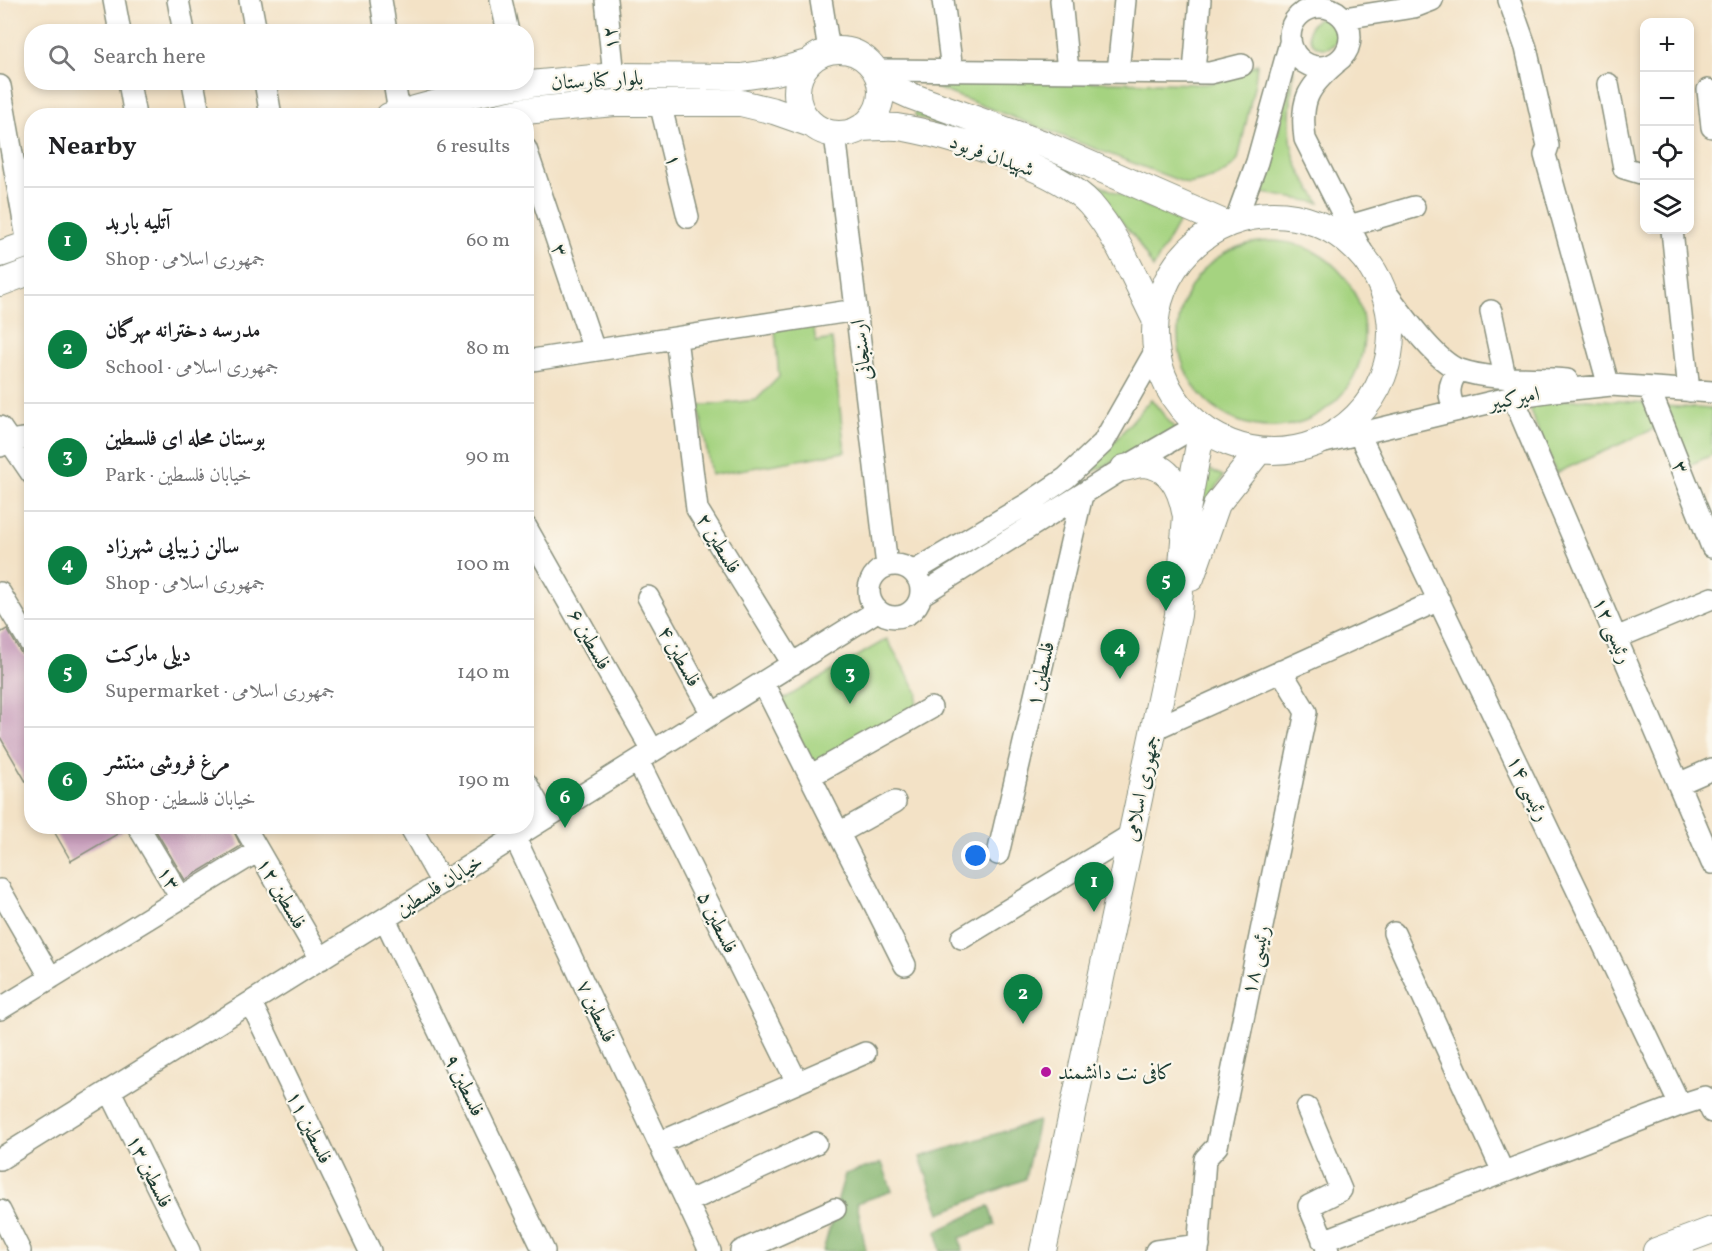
<!DOCTYPE html>
<meta charset="utf-8">
<style>
:root{--surface:#fff;--page:#f2f2f2;--text:#202124;--muted:#757577;--line:#e0e0e0;--accent:#0b8043}
body{margin:0;font-family:Vollkorn,Amiri,serif;background:var(--page);color:var(--text)}
.controls{position:absolute;right:18px;top:18px;display:grid;overflow:hidden;border-radius:12px;box-shadow:0 3px 9px #0003}
.controls button{width:54px;height:54px;display:grid;place-items:center;padding:0;border:0;border-bottom:2px solid var(--line);background:var(--surface);color:var(--text);font:30px sans-serif}
.you{position:absolute;left:976px;top:856px;width:21px;height:21px;margin:-15px;border:4px solid #fff;border-radius:50%;background:#1a73e8;box-shadow:0 0 0 9px #1a73e833}
.badge{display:grid;place-items:center;width:39px;height:39px;border-radius:50%;background:var(--accent);color:#fff;font-size:20px;font-weight:700}
.pin{position:absolute;translate:-50% -50px;filter:drop-shadow(0 2px 3px #0008)}
.pin::after{content:'';position:absolute;top:32px;width:21px;height:18px;background:inherit;clip-path:polygon(0 0,100% 0,50% 100%)}
.list{margin:0;padding:0;list-style:none}
h2{display:flex;justify-content:space-between;align-items:center;height:78px;margin:0;padding:0 24px;font-size:26px}
h2 small{font-size:20px;font-weight:400;color:var(--muted)}
.list li{display:grid;grid-template-columns:39px 1fr auto;gap:18px;align-items:center;box-sizing:border-box;height:108px;padding:0 24px;border-top:2px solid var(--line)}
.list b{display:block;font-size:22px;white-space:nowrap}
.list p{margin:0;font-size:20px;white-space:nowrap;color:var(--muted)}
.list em{font-size:20px;font-style:normal;color:var(--muted)}
.icon{flex:none;width:33px;height:33px;fill:none;stroke:currentColor;stroke-width:2;stroke-linecap:round;stroke-linejoin:round}
.map{position:relative;flex:none;width:1712px;height:1251px;overflow:hidden}
.search{position:absolute;background:var(--surface);box-shadow:0 3px 9px #0003;left:24px;top:24px;width:510px;height:66px;display:flex;align-items:center;gap:15px;box-sizing:border-box;padding:0 21px;border-radius:24px;color:var(--muted);font-size:22px}
.panel{position:absolute;background:var(--surface);box-shadow:0 3px 9px #0003;left:24px;top:108px;width:510px;height:726px;border-radius:24px}
.map>svg:first-child{display:block}
.green{fill:#a5d380;stroke:#62885a;stroke-width:1.5}
.forest{fill:#84b56e;stroke:#527951;stroke-width:1.5}
.building{fill:#c89fbc}
.lines{fill:none;stroke-linecap:round;stroke-linejoin:round}
.minor-casing{stroke:#89907d;stroke-width:24}
.major-casing{stroke:#89907d;stroke-width:28}
.minor{stroke:#fff;stroke-width:21}
.major{stroke:#fff;stroke-width:26}
.poi-dot{fill:#b5179e;stroke:#fbf7ec;stroke-width:2}
.labels{text-anchor:middle;stroke-width:4.5;stroke-linejoin:round;paint-order:stroke}
.street-label{font-size:21px;fill:#1f3d34;stroke:#fbf7ec}
.poi-label{font-size:21px;fill:#1f3d34;stroke:#fbf7ec;text-anchor:start}
</style>
<div class="map">
<svg width="1712" height="1251" viewBox="0 0 1712 1251">
<rect width="100%" height="100%" fill="#fbf7ec"/>
<filter id="ink" filterUnits="userSpaceOnUse"><feTurbulence type="fractalNoise" baseFrequency=".0167" numOctaves="2"/><feDisplacementMap in="SourceGraphic" scale="12" xChannelSelector="R" yChannelSelector="G"/><feConvolveMatrix kernelMatrix="1 2 1 2 8 2 1 2 1" color-interpolation-filters="sRGB"/></filter>
<filter id="wash" filterUnits="userSpaceOnUse"><feTurbulence type="fractalNoise" baseFrequency=".008" numOctaves="4" result="noise"/><feDisplacementMap in="SourceGraphic" scale="24" xChannelSelector="R" yChannelSelector="G"/><feGaussianBlur stdDeviation="1.35" result="paint"/><feColorMatrix in="noise" values="0 0 0 0 0 0 0 0 0 0 0 0 0 0 0 0 0 1.4 0 .05"/><feComposite in="paint" operator="in"/></filter>
<g filter="url(#wash)">
<rect width="100%" height="100%" fill="#f3e2c6"/>
<path class="green" d="M1309 33a15 15 0 1 1 30 0a15 15 0 1 1-30 0Z
M 1257,64 L 1255,82 L 1238,160 C 1225,176 1208,180 1188,184 L 910,78 L 1204,84 L 1221,81 Z
M 1294,69 C 1291,99 1286,133 1296,162 C 1301,176 1312,190 1320,203 L 1263,193 Z
M 916,108 L 1014,146 L 1179,221 L 1153,268 L 1136,239 L 1100,196 L 1011,153 L 915,116 Z
M1178 334a93 93 0 1 1 186 0a93 93 0 1 1-186 0Z
M 813,323 L 816,342 L 832,339 L 845,452 L 711,475 L 699,406 L 756,400 L 779,377 L 775,330 Z
M 1151,399 L 1176,430 L 1085,476 Z
M 1586,399 L 1649,403 L 1658,427 L 1556,473 L 1527,403 Z
M 1663,406 L 1712,409 L 1712,455 L 1689,465 Z
M 1205,467 L 1223,476 L 1194,528 Z
M 887,639 L 918,693 L 916,707 L 812,765 L 782,700 Z"/>
<path class="forest" d="M 1038,1121 L 1025,1179 L 940,1213 L 920,1157 Z
M 882,1163 L 892,1191 L 857,1203 L 866,1251 L 823,1251 L 845,1174 Z
M 989,1206 L 995,1225 L 960,1238 L 962,1251 L 940,1251 L 937,1231 Z"/>
<g id="blocks">
<path class="building" d="M 7,629 L 21,653 L 32,659 L 32,792 L 0,737 L 0,633 Z
M 51,826 L 125,826 L 126,829 L 71,861 Z
M 153,826 L 231,826 L 241,846 L 185,880 Z"/>
</g>
</g>
<g filter="url(#ink)">
<use href="#blocks" fill-opacity="0" stroke="#89907d" stroke-width="1.5"/>
<g class="lines">
<defs>
<path id="minor" d="M 114,0 L 120,32
M 178,0 L 184,32
M 250,0 L 256,32
M 381,0 L 386,32
M 501,0 L 508,32
M 606,0 L 614,76
M 821,0 L 829,50
M 943,0 L 952,70
M 1061,0 L 1068,71
M 1509,0 L 1526,48 L 1548,146 L 1545,155 L 1608,383
M1290 37a30 30 0 1 1 60 0a30 30 0 1 1-60 0Z
M 1344,18 L 1414,7 L 1432,0
M 1335,64 C 1307,88 1300,101 1305,139 L 1366,260
M 875,70 L 1210,73 L 1242,65
M 1118,72 L 1125,0
M 1194,72 L 1200,0
M 129,82 L 135,116
M 193,82 L 198,109
M 265,82 L 271,116
M 394,82 L 399,112
M 1608,84 L 1624,168 L 1644,174
M 0,86 L 28,244
M 1708,90 L 1712,127
M 660,103 L 688,217
M 835,134 L 887,566
M 526,149 L 594,350
M 1235,222 L 1257,162 L 1290,43
M 1349,226 L 1414,207
M 1672,230 L 1689,391
M 1382,287 C 1398,308 1436,363 1460,370 C 1493,381 1532,377 1567,380
M 1491,311 L 1505,377
M 676,338 L 697,509 L 793,664
M 526,361 L 856,310
M 1649,388 L 1712,547
M 1513,397 L 1712,863
M 1456,410 C 1447,396 1448,383 1459,370
M 0,427 L 32,474
M 1359,434 L 1680,1105 L 1705,1097 L 1712,1112
M 1320,443 L 1513,397 L 1554,391 L 1611,385 L 1712,392
M 0,446 L 9,441 L 32,438
M 526,527 L 653,751
M869 591a26 26 0 1 1 52 0a26 26 0 1 1-52 0Z
M 913,572 L 1029,503 L 1066,478 L 1103,443 L 1156,350
M 0,593 L 32,646
M 921,595 L 1124,468 L 1198,425
M 648,597 L 712,714
M 1616,638 L 1712,598
M 763,683 L 905,965
M 1154,729 L 1439,600
M 638,761 L 797,1082
M 810,776 L 931,708
M 526,783 L 546,818
M 1678,784 L 1712,769
M 138,826 L 181,898
M 244,826 L 321,959
M 410,826 L 442,883
M 839,833 L 895,802
M 515,838 L 710,1251
M 998,854 L 1082,495
M 0,890 L 51,978
M 385,919 L 544,1251
M 1394,933 L 1503,1172
M 962,938 L 1131,835
M 251,1003 L 370,1251
M 0,1009 L 258,851
M 110,1091 L 189,1251
M 1307,1108 L 1341,1190 L 1309,1206 L 1328,1251
M 659,1143 L 865,1053
M 0,1159 L 877,611
M 687,1202 L 816,1143
M 0,1211 L 20,1251
M 1323,1241 L 1680,1105
M 741,1251 L 835,1209
M 1156,1251 L 1199,1245
M 1198,1251 L 1205,1159 L 1217,1146 L 1306,712 L 1281,671"/>
<path id="major" d="M797 92a42 42 0 1 1 84 0a42 42 0 1 1-84 0Z
M 880,82 L 911,96 L 1044,144 L 1226,224
M 389,116 L 459,97 L 520,85 L 614,76 L 741,77 L 776,72 L 807,63
M 501,116 L 524,111 L 615,103 L 741,103 L 774,111 L 811,124
M 861,128 C 872,128 885,126 897,127 C 946,134 1057,167 1090,204 C 1118,236 1136,282 1155,319
M1155 333a118 118 0 1 1 236 0a118 118 0 1 1-236 0Z
M 0,254 L 32,243
M 0,283 L 32,271
M 1124,468 C 1130,467 1137,464 1143,464 C 1170,465 1181,490 1185,512
M 1191,578 L 1217,504 L 1259,451
M 1043,1251 L 1178,615 L 1186,516 L 1202,428
M 1656,1251 L 1712,1230"/>
</defs>
<use href="#minor" class="minor-casing"/>
<use href="#major" class="major-casing"/>
<use href="#minor" class="minor"/>
<use href="#major" class="major"/>
</g>
</g>
<circle class="poi-dot" cx="1046" cy="1072" r="6"/>
<g class="labels">
<g class="street-label">
<text transform="translate(610 38) rotate(-97)" y="7">۱۲</text>
<text transform="translate(597 80) rotate(-3)" y="7">بلوار کنارستان</text>
<text transform="translate(992 155) rotate(20)" y="7">شهيدان فربود</text>
<text transform="translate(674 160) rotate(76)" y="7">۱</text>
<text transform="translate(560 250) rotate(71)" y="7">۳</text>
<text transform="translate(861 350) rotate(-97)" y="7">ارسنجانی</text>
<text transform="translate(1514 398) rotate(-11)" y="7">امیرکبیر</text>
<text transform="translate(1681 467) rotate(69)" y="7">۳</text>
<text transform="translate(719 543) rotate(59)" y="7">فلسطین ۲</text>
<text transform="translate(1613 630) rotate(67)" y="7">رئیسی ۱۲</text>
<text transform="translate(590 639) rotate(61)" y="7">فلسطین ۶</text>
<text transform="translate(680 656) rotate(61)" y="7">فلسطین ۴</text>
<text transform="translate(1040 674) rotate(-77)" y="7">فلسطین ۱</text>
<text transform="translate(1141 788) rotate(-78)" y="7">جمهوری اسلامی</text>
<text transform="translate(1529 788) rotate(64)" y="7">رئیسی ۱۴</text>
<text transform="translate(169 878) rotate(59)" y="7">۱۳</text>
<text transform="translate(439 885) rotate(-32)" y="7">خیابان فلسطین</text>
<text transform="translate(282 893) rotate(60)" y="7">فلسطین ۱۲</text>
<text transform="translate(718 922) rotate(64)" y="7">فلسطین ۵</text>
<text transform="translate(1255 960) rotate(-78)" y="7">رئیسی ۱۸</text>
<text transform="translate(597 1011) rotate(65)" y="7">فلسطین ۷</text>
<text transform="translate(465 1085) rotate(64)" y="7">فلسطین ۹</text>
<text transform="translate(310 1127) rotate(64)" y="7">فلسطین ۱۱</text>
<text transform="translate(150 1171) rotate(64)" y="7">فلسطین ۱۳</text>
</g>
<g class="poi-label">
<text x="1058" y="1079">کافی نت دانشمند</text>
</g>
</g>
</svg>
<div class="controls">
<button>+</button>
<button>−</button>
<button><svg class="icon" aria-label="locate" viewBox="0 0 24 24"><circle cx="12" cy="12" r="6"/><path d="M12 2v4M12 18v4M2 12h4M18 12h4"/></svg></button>
<button><svg class="icon" aria-label="layers" viewBox="0 0 24 24"><path d="M12 4l9 5-9 5-9-5zM3 14l9 5 9-5"/></svg></button>
</div>
<div class="you"></div>
<div class="pin badge" style="left:1094px;top:912px">1</div>
<div class="pin badge" style="left:1023px;top:1024px">2</div>
<div class="pin badge" style="left:850px;top:704px">3</div>
<div class="pin badge" style="left:1120px;top:679px">4</div>
<div class="pin badge" style="left:1166px;top:611px">5</div>
<div class="pin badge" style="left:565px;top:828px">6</div>
<div class="search"><svg class="icon" aria-label="search" viewBox="0 0 24 24"><circle cx="10" cy="10" r="6"/><path d="M15 15l6 6"/></svg>Search here</div>
<section class="panel">
<h2>Nearby<small>6 results</small></h2>
<ul class="list">
<li><span class="badge">1</span><div><b>آتلیه باربد</b><p>Shop · جمهوری اسلامی</p></div><em>60 m</em></li>
<li><span class="badge">2</span><div><b>مدرسه دخترانه مهرگان</b><p>School · جمهوری اسلامی</p></div><em>80 m</em></li>
<li><span class="badge">3</span><div><b>بوستان محله ای فلسطین</b><p>Park · خیابان فلسطین</p></div><em>90 m</em></li>
<li><span class="badge">4</span><div><b>سالن زیبایی شهرزاد</b><p>Shop · جمهوری اسلامی</p></div><em>100 m</em></li>
<li><span class="badge">5</span><div><b>دیلی مارکت</b><p>Supermarket · جمهوری اسلامی</p></div><em>140 m</em></li>
<li><span class="badge">6</span><div><b>مرغ فروشی منتشر</b><p>Shop · خیابان فلسطین</p></div><em>190 m</em></li>
</ul>
</section>
</div>
